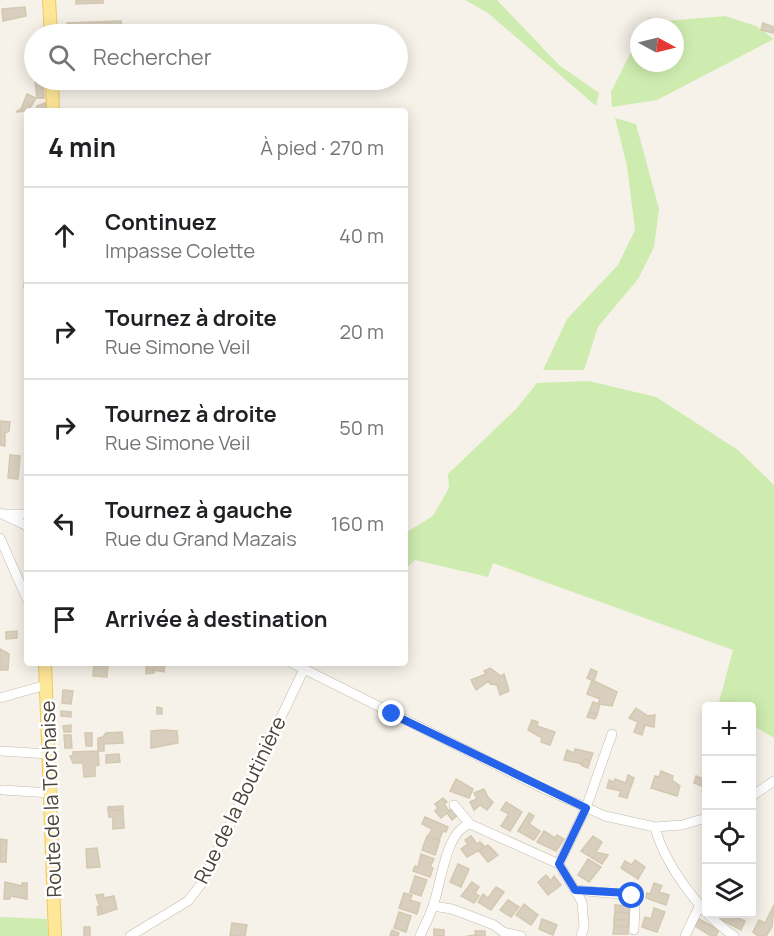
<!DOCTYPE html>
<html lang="fr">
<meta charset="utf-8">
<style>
:root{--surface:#fff;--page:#f6f6f6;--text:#202124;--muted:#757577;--line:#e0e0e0}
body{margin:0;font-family:Manrope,sans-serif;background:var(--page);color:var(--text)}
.controls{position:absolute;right:18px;bottom:18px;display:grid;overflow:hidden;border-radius:6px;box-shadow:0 3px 15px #0003}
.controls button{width:54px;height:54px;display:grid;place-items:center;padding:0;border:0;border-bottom:2px solid var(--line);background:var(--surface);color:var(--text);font:30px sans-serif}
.compass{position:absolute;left:630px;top:18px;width:54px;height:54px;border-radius:50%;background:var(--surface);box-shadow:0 3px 15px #0003;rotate:97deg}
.stop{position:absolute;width:18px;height:18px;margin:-14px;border:4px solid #2563eb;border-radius:50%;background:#fff}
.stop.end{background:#2563eb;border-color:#fff;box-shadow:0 2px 6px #0008}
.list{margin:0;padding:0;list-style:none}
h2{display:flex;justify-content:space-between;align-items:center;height:78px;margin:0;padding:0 24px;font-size:26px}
h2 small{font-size:20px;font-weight:400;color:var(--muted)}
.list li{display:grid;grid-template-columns:39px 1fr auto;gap:18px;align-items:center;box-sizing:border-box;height:96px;padding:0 24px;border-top:2px solid var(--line)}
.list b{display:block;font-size:22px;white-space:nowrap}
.list p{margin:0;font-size:20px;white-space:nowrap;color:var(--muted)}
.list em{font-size:20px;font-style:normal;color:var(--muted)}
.icon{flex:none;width:33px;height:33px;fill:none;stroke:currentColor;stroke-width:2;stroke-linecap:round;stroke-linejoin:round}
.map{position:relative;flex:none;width:774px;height:936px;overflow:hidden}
.search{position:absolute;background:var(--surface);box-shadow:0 3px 15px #0003;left:24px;top:24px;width:384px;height:66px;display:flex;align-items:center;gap:15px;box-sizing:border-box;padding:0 21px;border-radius:33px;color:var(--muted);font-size:22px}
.panel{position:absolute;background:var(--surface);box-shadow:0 3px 15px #0003;left:24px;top:108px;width:384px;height:558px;border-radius:6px}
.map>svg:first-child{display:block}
.green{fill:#ceecaf}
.building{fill:#d8cfbe;stroke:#d4c8b0;stroke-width:1.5}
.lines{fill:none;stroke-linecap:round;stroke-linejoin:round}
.minor-casing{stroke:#c2bbab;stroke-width:10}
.major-casing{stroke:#ecca60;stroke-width:14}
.minor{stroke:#fff;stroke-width:9}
.major{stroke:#ffe799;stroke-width:12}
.route{stroke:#2563eb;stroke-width:8}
.labels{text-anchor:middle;stroke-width:5;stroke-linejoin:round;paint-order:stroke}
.street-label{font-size:20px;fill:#4a4337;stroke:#fff}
</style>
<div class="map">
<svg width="774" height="936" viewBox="0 0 774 936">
<rect width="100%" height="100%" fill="#f6f2e9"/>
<path class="green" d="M 465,0 L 497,0 L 559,65 L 599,93 L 596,106 L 488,13 Z
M 725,16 L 756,26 L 774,39 L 657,100 L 612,107 L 611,92 L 639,36 L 639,63 L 675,63 L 675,27 L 644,27 L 648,18 L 665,21 Z
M 615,118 L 636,124 L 659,209 L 654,247 L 638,279 L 598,327 L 584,370 L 543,370 L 567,319 L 618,265 L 635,230 L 627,166 Z
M 589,381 L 656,397 L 738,450 L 774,485 L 774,738 L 752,725 L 752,706 L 718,706 L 733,650 L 493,563 L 488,577 L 415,560 L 405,569 L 405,533 L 433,516 L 449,488 L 448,474 L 516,409 L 537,383 Z
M 0,917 L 47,919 L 48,936 L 0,936 Z"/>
<path class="building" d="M 76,0 L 103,0 L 103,3 L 76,4 Z
M 25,7 L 26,16 L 3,21 L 2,9 Z
M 121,21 L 122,34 L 68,34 L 67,23 Z
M 763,23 L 774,27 L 773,33 L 761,30 Z
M 35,80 L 43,80 L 44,98 L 37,98 Z
M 27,94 L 36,98 L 28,111 L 16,112 L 21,109 Z
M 45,103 L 46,111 L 37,111 L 37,106 Z
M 26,265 L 27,265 L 27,287 L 24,287 Z
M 0,421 L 10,422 L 9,431 L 5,433 L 5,446 L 0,445 Z
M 10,455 L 20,456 L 18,479 L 8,478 Z
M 17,631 L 17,638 L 6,639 L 6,632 Z
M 0,649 L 9,654 L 8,670 L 0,670 Z
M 94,663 L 108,663 L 107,677 L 93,676 Z
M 147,663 L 165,663 L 164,672 L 146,669 Z
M 490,668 L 501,676 L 504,674 L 509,691 L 500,695 L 497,685 L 490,684 L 489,681 L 476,690 L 471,680 L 486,674 L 484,671 Z
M 146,669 L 155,670 L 154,673 L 146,674 Z
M 591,669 L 597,672 L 594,681 L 587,678 Z
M 592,680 L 617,692 L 612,706 L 600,704 L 597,715 L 589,712 L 593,702 L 598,704 L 600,699 L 587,694 Z
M 63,690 L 73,691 L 71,704 L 62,703 Z
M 157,707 L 162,708 L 162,714 L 157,714 Z
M 636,708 L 648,716 L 655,715 L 654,727 L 645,725 L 642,735 L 634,732 L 638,722 L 629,718 Z
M 61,711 L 71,712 L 71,717 L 61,716 Z
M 589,712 L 597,715 L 595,719 L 587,717 Z
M 532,720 L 538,722 L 537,726 L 555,732 L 550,745 L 541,742 L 542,738 L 528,730 Z
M 71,725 L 71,732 L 64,732 L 63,726 Z
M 163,730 L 177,731 L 178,743 L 151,748 L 151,731 Z
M 122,732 L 123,743 L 104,744 L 104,751 L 98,751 L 98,738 L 103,737 L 106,733 Z
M 85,733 L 92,733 L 92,746 L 86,746 Z
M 64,735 L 71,735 L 72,748 L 65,748 Z
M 575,749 L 593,753 L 590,761 L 584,759 L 582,764 L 564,760 L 567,750 L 574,753 Z
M 98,751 L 99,765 L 95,766 L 95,776 L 84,777 L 83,763 L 73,763 L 70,756 L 73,756 L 73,752 Z
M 119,754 L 120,762 L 106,763 L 106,755 Z
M 584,759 L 590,761 L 588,768 L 581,765 Z
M 661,771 L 673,776 L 672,780 L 680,786 L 677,796 L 651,788 L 655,776 L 659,777 Z
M 628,775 L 634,778 L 627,798 L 619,796 L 621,791 L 607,788 L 609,780 L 614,782 L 615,779 L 626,783 Z
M 696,776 L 706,780 L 706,794 L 702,791 L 704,787 L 694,783 Z
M 456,779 L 473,789 L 469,798 L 450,791 Z
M 484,789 L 488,797 L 493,802 L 487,810 L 480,805 L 474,810 L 470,802 L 477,799 L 474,793 Z
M 443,798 L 447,802 L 444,804 L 449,811 L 452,808 L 458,815 L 452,820 L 447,813 L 441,818 L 435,811 L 438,808 L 435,804 Z
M 506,802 L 522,812 L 510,831 L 501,826 L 509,814 L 501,810 Z
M 123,806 L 123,810 L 108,810 L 108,807 Z
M 108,810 L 123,810 L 124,828 L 113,829 L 113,817 L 109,817 Z
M 529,813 L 534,816 L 529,824 L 540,831 L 534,840 L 518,831 Z
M 425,817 L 448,827 L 446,832 L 443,831 L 439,840 L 428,836 L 432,829 L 422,824 Z
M 544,831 L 555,838 L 557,835 L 564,839 L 556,851 L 537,842 Z
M 427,836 L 440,840 L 435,855 L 422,850 Z
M 471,836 L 477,844 L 480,842 L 485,847 L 467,857 L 461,849 L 468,844 L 465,840 Z
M 593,836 L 602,842 L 596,852 L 608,855 L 602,864 L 581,851 Z
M 0,839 L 7,840 L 6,862 L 0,862 Z
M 488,845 L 498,855 L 488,862 L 479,851 Z
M 97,848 L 100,867 L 87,868 L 86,849 Z
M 421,854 L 434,859 L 430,867 L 433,868 L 430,877 L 413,871 L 415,866 L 418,867 Z
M 588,859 L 601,867 L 589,882 L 578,875 Z
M 635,860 L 645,867 L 638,879 L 621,868 L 625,861 L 632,865 Z
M 458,864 L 469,869 L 461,887 L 450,882 Z
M 546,875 L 551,881 L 554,876 L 561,885 L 548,895 L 538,882 Z
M 415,876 L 427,880 L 421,896 L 410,892 Z
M 5,882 L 22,886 L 22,883 L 27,883 L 27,899 L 10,896 L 10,899 L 4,899 Z
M 472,882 L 479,887 L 475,893 L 479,896 L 474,903 L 461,896 Z
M 654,883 L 662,886 L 659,892 L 669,895 L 666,905 L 646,898 L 647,893 L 650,894 Z
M 496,887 L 504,892 L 491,910 L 478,902 L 483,894 L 488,898 Z
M 404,893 L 412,895 L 410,900 L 420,903 L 417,914 L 399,908 Z
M 103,894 L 104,898 L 114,896 L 117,909 L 102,914 L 96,895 Z
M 508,900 L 519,907 L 511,917 L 500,910 Z
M 524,904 L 538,915 L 531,925 L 516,915 Z
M 615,905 L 630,906 L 629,913 L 615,912 Z
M 774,905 L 772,927 L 766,936 L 758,936 L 753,932 L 759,920 L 765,923 Z
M 101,906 L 102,914 L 98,915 L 97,907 Z
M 654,908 L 665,912 L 657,932 L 642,927 L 645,917 L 651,919 Z
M 399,912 L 411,916 L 406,932 L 394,928 Z
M 615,912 L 629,913 L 629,920 L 614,919 Z
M 721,914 L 730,914 L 745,921 L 741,930 L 718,918 Z
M 542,919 L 557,925 L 553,935 L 539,929 Z
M 614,919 L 629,920 L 628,927 L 614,926 Z
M 699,919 L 719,930 L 716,936 L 711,936 L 695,926 Z
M 232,923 L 247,925 L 245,936 L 230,936 Z
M 614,926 L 628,927 L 628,934 L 613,934 Z
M 84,927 L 90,927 L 90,936 L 84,936 Z
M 434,929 L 444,930 L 444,936 L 434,936 Z
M 392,930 L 399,933 L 398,936 L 390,936 Z
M 475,931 L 485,931 L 485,936 L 467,936 L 476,935 Z"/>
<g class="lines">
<defs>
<path id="minor" d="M 0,513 L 27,526
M 1,514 L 27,514
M 0,538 L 27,599
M 292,663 L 540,787 L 605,816 L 655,827 L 682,825 L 706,818
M 0,698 L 46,685
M 1,751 L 49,754
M 3,790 L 51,793
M 752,796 L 774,781
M 454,805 L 470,824
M 655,827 C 664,864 702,915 734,936
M 559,864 L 586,808 L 612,734
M 575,890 L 632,895 L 635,904 L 634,930
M 433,906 L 452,909 L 494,925 L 503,932 L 521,936
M 130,936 L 188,901 L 202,883 L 304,669
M 420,936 C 424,926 430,916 433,906 C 441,885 445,831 470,824 L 559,864 L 582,902 L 584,927 L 581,936
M 685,936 L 700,905"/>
<path id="major" d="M 49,0 L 51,34
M 52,80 L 53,111
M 45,663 L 55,936"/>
</defs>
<use href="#minor" class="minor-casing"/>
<use href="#major" class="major-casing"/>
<use href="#minor" class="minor"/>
<use href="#major" class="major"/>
</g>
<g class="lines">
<path class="route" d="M 392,714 L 586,808 L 559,864 L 575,890 L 628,893 L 632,896"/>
</g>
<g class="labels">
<g class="street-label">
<text transform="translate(51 799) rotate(-92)" y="7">Route de la Torchaise</text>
<text transform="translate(240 800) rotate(-64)" y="7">Rue de la Boutinière</text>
</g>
</g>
</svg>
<div class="controls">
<button>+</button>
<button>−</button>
<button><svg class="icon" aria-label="locate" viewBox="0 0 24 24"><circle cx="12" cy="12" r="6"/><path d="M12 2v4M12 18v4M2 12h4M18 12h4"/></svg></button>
<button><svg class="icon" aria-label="layers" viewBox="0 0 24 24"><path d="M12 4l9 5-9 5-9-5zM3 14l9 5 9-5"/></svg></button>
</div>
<svg class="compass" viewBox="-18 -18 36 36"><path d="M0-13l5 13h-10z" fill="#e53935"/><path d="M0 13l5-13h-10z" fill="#757577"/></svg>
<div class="stop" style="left:632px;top:896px"></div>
<div class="stop end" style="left:392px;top:714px"></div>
<div class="search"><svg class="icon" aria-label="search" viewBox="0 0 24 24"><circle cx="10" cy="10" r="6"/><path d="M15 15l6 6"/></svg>Rechercher</div>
<section class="panel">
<h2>4 min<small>À pied · 270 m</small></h2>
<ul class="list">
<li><svg class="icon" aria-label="ahead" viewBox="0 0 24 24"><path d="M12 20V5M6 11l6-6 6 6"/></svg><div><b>Continuez</b><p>Impasse Colette</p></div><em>40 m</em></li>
<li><svg class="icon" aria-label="right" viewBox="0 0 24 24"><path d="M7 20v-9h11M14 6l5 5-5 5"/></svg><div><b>Tournez à droite</b><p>Rue Simone Veil</p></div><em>20 m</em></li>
<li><svg class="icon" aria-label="right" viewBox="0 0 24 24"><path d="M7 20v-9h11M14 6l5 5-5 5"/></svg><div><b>Tournez à droite</b><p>Rue Simone Veil</p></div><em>50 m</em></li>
<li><svg class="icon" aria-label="left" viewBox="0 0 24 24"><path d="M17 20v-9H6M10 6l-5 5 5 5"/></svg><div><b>Tournez à gauche</b><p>Rue du Grand Mazais</p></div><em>160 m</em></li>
<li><svg class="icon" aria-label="arrive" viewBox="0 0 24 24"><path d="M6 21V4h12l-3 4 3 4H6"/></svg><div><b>Arrivée à destination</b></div></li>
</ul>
</section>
</div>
